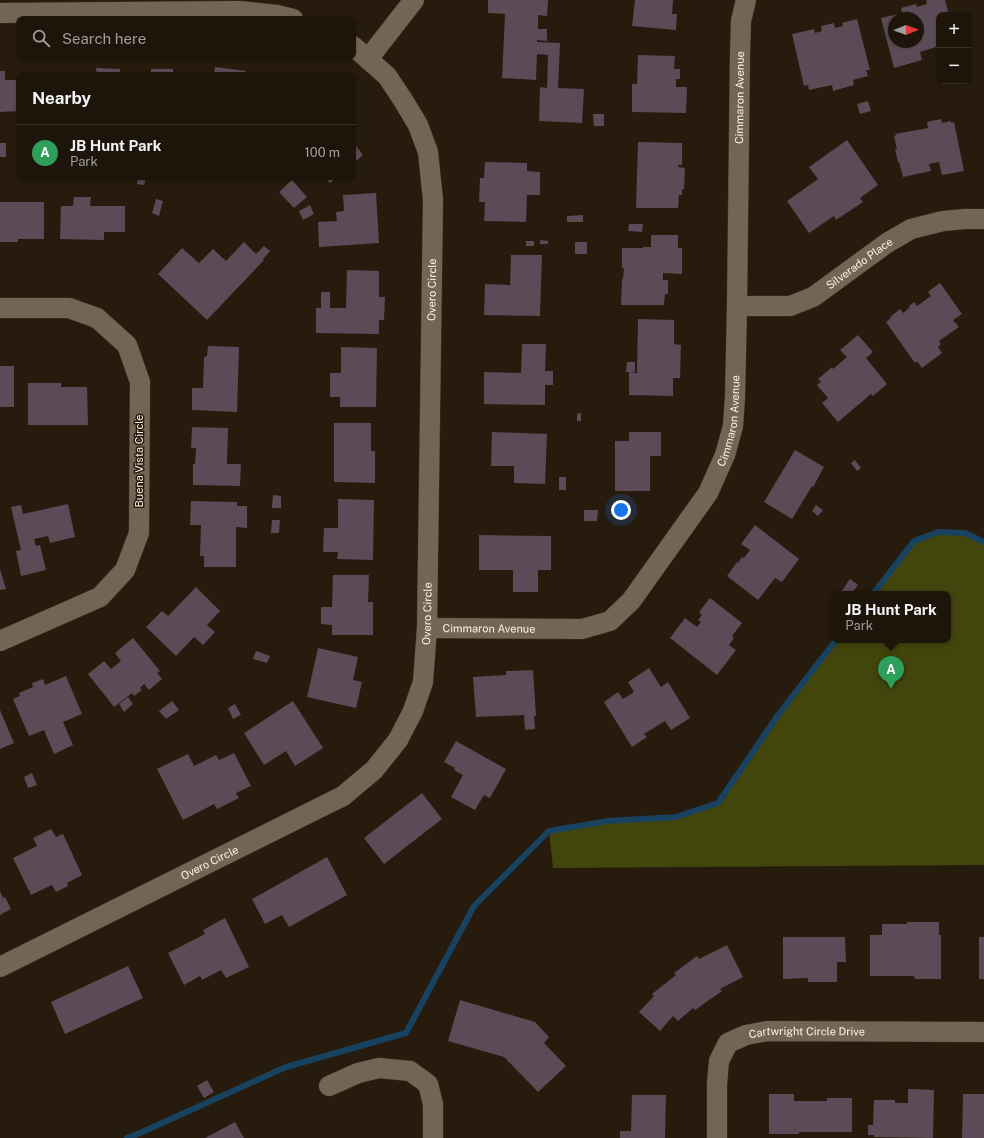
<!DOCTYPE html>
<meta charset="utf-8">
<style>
:root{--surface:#1d140a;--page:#251d13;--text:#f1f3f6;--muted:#a09e9c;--line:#3b332b;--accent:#0f766e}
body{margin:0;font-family:"Public Sans",sans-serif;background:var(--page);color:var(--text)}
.controls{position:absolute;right:12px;top:12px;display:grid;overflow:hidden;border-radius:8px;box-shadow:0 1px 3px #0004}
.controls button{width:36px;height:36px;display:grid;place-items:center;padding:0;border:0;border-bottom:1px solid var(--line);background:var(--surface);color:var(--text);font:20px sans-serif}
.compass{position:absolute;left:888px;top:12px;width:36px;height:36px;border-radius:50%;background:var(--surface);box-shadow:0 1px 3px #0004;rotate:89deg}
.you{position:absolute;left:621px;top:510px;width:14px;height:14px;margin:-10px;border:3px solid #fff;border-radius:50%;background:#1a73e8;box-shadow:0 0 0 6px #1a73e833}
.badge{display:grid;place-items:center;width:26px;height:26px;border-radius:50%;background:var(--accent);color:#fff;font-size:13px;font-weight:700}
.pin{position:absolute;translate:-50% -33px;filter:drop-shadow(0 1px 2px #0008)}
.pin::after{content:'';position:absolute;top:21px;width:14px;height:12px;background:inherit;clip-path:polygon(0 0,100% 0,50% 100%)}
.popup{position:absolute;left:831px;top:591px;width:120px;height:52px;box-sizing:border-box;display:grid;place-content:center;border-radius:8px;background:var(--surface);filter:drop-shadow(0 1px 3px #0005);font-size:13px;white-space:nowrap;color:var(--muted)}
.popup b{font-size:15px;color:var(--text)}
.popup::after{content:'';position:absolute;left:50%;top:100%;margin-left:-8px;border:8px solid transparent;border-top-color:var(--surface)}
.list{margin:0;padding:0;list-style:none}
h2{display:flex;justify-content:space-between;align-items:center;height:52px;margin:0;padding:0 16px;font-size:17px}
h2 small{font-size:13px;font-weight:400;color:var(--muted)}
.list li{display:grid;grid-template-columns:26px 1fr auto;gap:12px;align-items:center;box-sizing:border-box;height:56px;padding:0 16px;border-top:1px solid var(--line)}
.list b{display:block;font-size:15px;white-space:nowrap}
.list p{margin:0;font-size:13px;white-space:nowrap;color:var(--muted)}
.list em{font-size:13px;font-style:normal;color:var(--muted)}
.icon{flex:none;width:22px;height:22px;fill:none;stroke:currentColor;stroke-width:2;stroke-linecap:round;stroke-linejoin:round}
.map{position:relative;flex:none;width:984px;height:1138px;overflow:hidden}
.search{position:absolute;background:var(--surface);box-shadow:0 1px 3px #0004;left:16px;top:16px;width:340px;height:44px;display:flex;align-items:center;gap:10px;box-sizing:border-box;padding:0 14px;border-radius:8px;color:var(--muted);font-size:15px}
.panel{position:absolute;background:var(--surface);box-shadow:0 1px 3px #0004;left:16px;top:72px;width:340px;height:108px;border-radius:8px}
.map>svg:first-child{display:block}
.green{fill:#43460c}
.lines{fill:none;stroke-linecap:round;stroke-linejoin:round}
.stream{stroke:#174260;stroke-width:6}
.building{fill:#5c4a57;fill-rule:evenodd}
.minor-casing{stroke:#3f352e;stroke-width:21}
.minor{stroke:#736554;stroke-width:20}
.labels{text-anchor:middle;stroke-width:3;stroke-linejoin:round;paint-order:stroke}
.street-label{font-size:11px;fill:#faf1e8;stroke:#271b0d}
</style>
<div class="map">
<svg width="984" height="1138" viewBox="0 0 984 1138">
<rect width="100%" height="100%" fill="#271b0d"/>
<path class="green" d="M 938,532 L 965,533 L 984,542 L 984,865 L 553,868 L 549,831 L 608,821 L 676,817 L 717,803 L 778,715 L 836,640 L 948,640 L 948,594 L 873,594 L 914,541 Z"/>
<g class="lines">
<path class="stream" d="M 873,594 L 914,541 L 938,532 L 965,533 L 984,542
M 127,1138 L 140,1133 L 286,1067 L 406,1033 L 474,906 L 549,831 L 608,821 L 676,817 L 718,803 L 778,715 L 836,640"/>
</g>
<path class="building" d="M 488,0 L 548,0 L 547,16 L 538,15 L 538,29 L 547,29 L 547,41 L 537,40 L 537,42 L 560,43 L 558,88 L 584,89 L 582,123 L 539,121 L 540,87 L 547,88 L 548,55 L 537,54 L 536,80 L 502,78 L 505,14 L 488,13 Z
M 635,0 L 673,0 L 672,14 L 677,14 L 676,30 L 632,26 Z
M 926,0 L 945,0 L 949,15 L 939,15 L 939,46 L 920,52 L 922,60 L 894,68 L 881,18 L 902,13 L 901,8 L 916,4 L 917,7 L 927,4 ZM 894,18 L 918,18 L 918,42 L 894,42 Z
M 857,19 L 870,70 L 866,70 L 868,76 L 853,80 L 854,85 L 833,91 L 832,85 L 809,90 L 808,85 L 804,86 L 792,34 L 814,29 L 815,33 L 822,31 L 821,26 L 834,23 L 835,28 L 843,26 L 842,23 Z
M 638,55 L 675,56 L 674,69 L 680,69 L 680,79 L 676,79 L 676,87 L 687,87 L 686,113 L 632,112 L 632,84 L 637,84 Z
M 215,67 L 246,71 L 245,75 L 214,75 Z
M 96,68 L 120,69 L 120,75 L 97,75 Z
M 151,69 L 173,69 L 173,74 L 177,74 L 177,75 L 151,75 Z
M 0,71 L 5,71 L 5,80 L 19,80 L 19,111 L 0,112 Z
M 82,73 L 82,75 L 63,75 L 63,74 Z
M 868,101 L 871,111 L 860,114 L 857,104 Z
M 593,114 L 604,114 L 604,126 L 594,126 Z
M 941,119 L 942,123 L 951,121 L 951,123 L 954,122 L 964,171 L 942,175 L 939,162 L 929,164 L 931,171 L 903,177 L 899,162 L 898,162 L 895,149 L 897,149 L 894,136 L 896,136 L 895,134 L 928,128 L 927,122 Z
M 847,140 L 878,185 L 860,198 L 863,202 L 836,220 L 834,216 L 809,233 L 787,201 L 818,179 L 809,167 Z
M 353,142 L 363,155 L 353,164 Z
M 638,142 L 682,143 L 682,165 L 678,165 L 678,167 L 685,168 L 684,189 L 682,189 L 682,195 L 679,195 L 678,208 L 636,208 Z
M 0,143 L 6,143 L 6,157 L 0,157 Z
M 485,162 L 527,163 L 527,171 L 540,172 L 540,195 L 527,195 L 526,222 L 484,221 L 485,202 L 479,202 L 480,178 L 484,178 Z
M 138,177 L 146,177 L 144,185 L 137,184 Z
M 325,177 L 337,177 L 330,183 Z
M 292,180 L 307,197 L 294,208 L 279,192 Z
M 376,193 L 379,243 L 319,247 L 318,222 L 337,221 L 336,212 L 344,211 L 343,195 Z
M 74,197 L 91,197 L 90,206 L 125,206 L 125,232 L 104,232 L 104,240 L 60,239 L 61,206 L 73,206 Z
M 156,199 L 163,201 L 159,216 L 152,213 Z
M 0,202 L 44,202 L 44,239 L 18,239 L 18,242 L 0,242 Z
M 310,205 L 314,214 L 303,220 L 299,211 Z
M 583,215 L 583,222 L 567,222 L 567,216 Z
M 629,224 L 643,224 L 642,232 L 628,231 Z
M 651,235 L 678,235 L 678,248 L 682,248 L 682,274 L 663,273 L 663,280 L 668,280 L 668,294 L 665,294 L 664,305 L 621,305 L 622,279 L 623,279 L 624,268 L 622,269 L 622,248 L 643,248 L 643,247 L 651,247 Z
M 540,240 L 548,241 L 548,244 L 540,244 Z
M 526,241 L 534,241 L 534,246 L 526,246 Z
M 244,242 L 256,254 L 264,246 L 270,251 L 263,259 L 264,260 L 207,320 L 158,274 L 182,248 L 199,263 L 213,249 L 226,261 Z
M 575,242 L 587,242 L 587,254 L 575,254 Z
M 511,255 L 542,255 L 540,316 L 484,315 L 485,284 L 510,285 Z
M 347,270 L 379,271 L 379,297 L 385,297 L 384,320 L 379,320 L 379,334 L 316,333 L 316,308 L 321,308 L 321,292 L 330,292 L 330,308 L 346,308 Z
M 940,283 L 962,314 L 953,320 L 959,327 L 939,341 L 941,344 L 938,347 L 942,353 L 922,368 L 917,361 L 915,363 L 886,322 L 891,318 L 890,317 L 900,309 L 903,313 L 910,307 L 909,306 L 914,302 L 917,306 L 931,296 L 928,292 Z
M 638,319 L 674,320 L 674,344 L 681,345 L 680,378 L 673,378 L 673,396 L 629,395 L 629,372 L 637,373 Z
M 858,335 L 873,352 L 866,358 L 887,384 L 873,396 L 871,394 L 838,422 L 822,403 L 828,398 L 817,385 L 821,382 L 818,379 L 832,367 L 833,369 L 847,357 L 840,350 Z
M 522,344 L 546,344 L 545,371 L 553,371 L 553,385 L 545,385 L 545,405 L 484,404 L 484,372 L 521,373 Z
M 208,346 L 239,347 L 237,412 L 192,410 L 192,388 L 203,388 L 204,357 L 207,356 Z
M 341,347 L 377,348 L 376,407 L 340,407 L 340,397 L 330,397 L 330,373 L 341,373 Z
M 627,362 L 635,362 L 635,372 L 626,372 Z
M 0,366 L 14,366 L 14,407 L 0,407 Z
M 28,383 L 61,383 L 61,387 L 87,387 L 88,425 L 28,425 Z
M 581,413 L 581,421 L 577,421 L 577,414 Z
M 334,423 L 371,423 L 371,451 L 375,451 L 375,483 L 334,482 Z
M 192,427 L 228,428 L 227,464 L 241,464 L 240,486 L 193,485 L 193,464 L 195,464 L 196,448 L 191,448 Z
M 492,432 L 547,434 L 545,484 L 514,483 L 514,466 L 491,466 Z
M 629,432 L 661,432 L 661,456 L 650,456 L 650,491 L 615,491 L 615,441 L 629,441 Z
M 795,450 L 824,467 L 813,487 L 812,486 L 792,519 L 764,502 Z
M 855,460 L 861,468 L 857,471 L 851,463 Z
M 559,477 L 566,477 L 566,490 L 559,490 Z
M 273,495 L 281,496 L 281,508 L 272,508 Z
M 338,499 L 374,500 L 373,560 L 337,559 L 338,552 L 323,552 L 324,528 L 338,528 Z
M 191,501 L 237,502 L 237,506 L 247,506 L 247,528 L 236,527 L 236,567 L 204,567 L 204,556 L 200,556 L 201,525 L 190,525 Z
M 68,504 L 75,537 L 50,543 L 48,536 L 34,539 L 36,546 L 40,545 L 46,570 L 21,576 L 16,551 L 21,550 L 11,507 L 21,505 L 23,514 Z
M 816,505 L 823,510 L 818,516 L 812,511 Z
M 584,510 L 598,510 L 597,521 L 584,521 Z
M 272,520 L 280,520 L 279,533 L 271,533 Z
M 755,525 L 799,559 L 782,582 L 775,578 L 758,600 L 727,576 L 737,562 L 738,563 L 742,557 L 744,558 L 750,550 L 741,544 Z
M 479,535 L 551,536 L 551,570 L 538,570 L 538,592 L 513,592 L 513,570 L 479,570 Z
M 0,569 L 6,589 L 0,590 Z
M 333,575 L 369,575 L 368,602 L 373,602 L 373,635 L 332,635 L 332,625 L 321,624 L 321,607 L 332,607 Z
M 850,579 L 858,585 L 851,594 L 844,594 L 841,592 Z
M 196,587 L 220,611 L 207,625 L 215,632 L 203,645 L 194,637 L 176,656 L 146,627 L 162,611 L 168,616 Z
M 710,598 L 742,623 L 732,636 L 734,638 L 729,645 L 736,650 L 717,675 L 670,638 L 685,618 L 697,627 L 701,622 L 698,620 L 702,615 L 699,612 Z
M 133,638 L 160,671 L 157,673 L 162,679 L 149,690 L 144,684 L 140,688 L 142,690 L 134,696 L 132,693 L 114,707 L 88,674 L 104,661 L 111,669 L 121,661 L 115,653 Z
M 318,648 L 358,657 L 353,680 L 362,682 L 356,708 L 307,697 Z
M 256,651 L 270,656 L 267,663 L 253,659 Z
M 649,668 L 661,687 L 668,682 L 690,718 L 671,730 L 665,721 L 644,734 L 647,737 L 632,747 L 604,702 L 618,692 L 623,699 L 634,692 L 628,682 Z
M 533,670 L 536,716 L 534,716 L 535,729 L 525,730 L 524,715 L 476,717 L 473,677 L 506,675 L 506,671 Z
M 66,676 L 82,714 L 63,722 L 73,745 L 54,754 L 44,730 L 29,736 L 13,699 L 20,696 L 19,693 L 33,687 L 32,683 L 43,679 L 45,685 Z
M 128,697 L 133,704 L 124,712 L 119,704 Z
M 172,701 L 179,710 L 166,719 L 159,711 Z
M 293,701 L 323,748 L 295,766 L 286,751 L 264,765 L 244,733 Z
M 235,704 L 241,715 L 233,719 L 228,708 Z
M 0,710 L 14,743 L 0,749 Z
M 456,741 L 506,769 L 490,798 L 484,795 L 475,810 L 451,797 L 463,775 L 454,770 L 455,768 L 444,762 Z
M 234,753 L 251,786 L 236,793 L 239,798 L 217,809 L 214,804 L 183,820 L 157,769 L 188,754 L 194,766 L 216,755 L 219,760 Z
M 32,773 L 37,785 L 28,788 L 24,777 Z
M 422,793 L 442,819 L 384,864 L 364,838 Z
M 51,829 L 56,837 L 63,834 L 82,875 L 67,883 L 68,886 L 56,892 L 52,885 L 31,895 L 13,858 L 37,846 L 33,838 Z
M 327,857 L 347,895 L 289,927 L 282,915 L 265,924 L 252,899 Z
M 0,891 L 3,898 L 5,897 L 11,909 L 0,915 Z
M 225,918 L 249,967 L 226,978 L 221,970 L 202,980 L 200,976 L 184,985 L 168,953 L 205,934 L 203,930 Z
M 907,922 L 939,922 L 939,935 L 941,935 L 941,979 L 915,979 L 914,976 L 870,976 L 870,935 L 882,935 L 882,924 L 907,924 Z
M 783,937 L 845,937 L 846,962 L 837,962 L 837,982 L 808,982 L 808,978 L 783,979 Z
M 979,937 L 984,937 L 984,979 L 979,979 Z
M 727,945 L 743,977 L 720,989 L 722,991 L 695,1010 L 693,1008 L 678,1021 L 673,1016 L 660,1031 L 639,1012 L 654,996 L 652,994 L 676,975 L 674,973 L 697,956 L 699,959 Z
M 128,966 L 143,998 L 65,1034 L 51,1002 Z
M 460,1000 L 535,1022 L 549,1037 L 544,1043 L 566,1066 L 538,1092 L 504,1057 L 448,1041 Z
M 207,1080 L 214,1092 L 204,1098 L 197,1086 Z
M 908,1089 L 934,1090 L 933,1138 L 874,1137 L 874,1135 L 868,1135 L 868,1125 L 873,1125 L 874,1100 L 895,1100 L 895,1103 L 908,1103 Z
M 769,1094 L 794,1094 L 794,1101 L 827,1101 L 827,1098 L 852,1098 L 852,1132 L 799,1132 L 799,1134 L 769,1134 Z
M 963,1094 L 984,1094 L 984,1138 L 962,1138 Z
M 632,1095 L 666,1095 L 665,1138 L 620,1138 L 620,1131 L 631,1131 Z
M 235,1122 L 244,1138 L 205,1138 Z"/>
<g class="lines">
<defs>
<g id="minor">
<path d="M 0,13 L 239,11 L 277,15 L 293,19"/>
<path d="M 368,59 L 414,0"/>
<path id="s1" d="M 737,306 L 790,306 L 813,297 L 887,243 L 911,229 L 943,221 L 965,219 L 984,219"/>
<path d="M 0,308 L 69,308 L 97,318 L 127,345 L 140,382 L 139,533 L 125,570 L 100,597 L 0,641"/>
<path id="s2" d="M 427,628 L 582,629 L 610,621 L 631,601 L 708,493 L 725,455 L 733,426 L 735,397 L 737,306 L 740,54 L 741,21 L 746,0"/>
<path id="s3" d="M 0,967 L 343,796 L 374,770 L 398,740 L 413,711 L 423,682 L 427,628 L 433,200 L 428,152 L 418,125 L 403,100 L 387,76 L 353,46"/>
<path d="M 329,1086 L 358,1073 L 379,1068 L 410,1071 L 428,1084 L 433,1104 L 433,1138"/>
<path id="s4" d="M 717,1138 L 717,1084 L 719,1061 L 728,1043 L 746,1035 L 767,1031 L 984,1032"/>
</g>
</defs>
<use href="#minor" class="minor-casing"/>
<use href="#minor" class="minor"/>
</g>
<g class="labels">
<g class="street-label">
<text dy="4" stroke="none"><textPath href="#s2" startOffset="746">Cimmaron Avenue</textPath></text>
<text dy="4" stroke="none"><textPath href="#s1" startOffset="135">Silverado Place</textPath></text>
<text dy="4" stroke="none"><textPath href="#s3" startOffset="918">Overo Circle</textPath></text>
<text dy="4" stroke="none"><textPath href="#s2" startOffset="422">Cimmaron Avenue</textPath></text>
<text transform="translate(139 461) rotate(-90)" y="4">Buena Vista Circle</text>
<text dy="4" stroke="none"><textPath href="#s3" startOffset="594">Overo Circle</textPath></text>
<text dy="4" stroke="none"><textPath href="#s2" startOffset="62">Cimmaron Avenue</textPath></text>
<text dy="4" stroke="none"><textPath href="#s3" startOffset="234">Overo Circle</textPath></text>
<text dy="4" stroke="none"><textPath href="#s4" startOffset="178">Cartwright Circle Drive</textPath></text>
</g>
</g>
</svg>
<div class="controls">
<button>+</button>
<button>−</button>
</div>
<svg class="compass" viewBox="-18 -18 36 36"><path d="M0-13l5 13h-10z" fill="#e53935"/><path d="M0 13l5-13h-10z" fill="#a09e9c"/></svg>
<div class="you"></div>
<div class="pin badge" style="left:891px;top:689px;background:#2e9e5b">A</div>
<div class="popup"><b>JB Hunt Park</b>Park</div>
<div class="search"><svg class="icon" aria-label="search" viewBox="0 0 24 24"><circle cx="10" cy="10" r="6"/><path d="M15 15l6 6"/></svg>Search here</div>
<section class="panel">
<h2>Nearby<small></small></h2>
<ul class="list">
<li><span class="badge" style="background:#2e9e5b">A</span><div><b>JB Hunt Park</b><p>Park</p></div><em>100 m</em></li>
</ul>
</section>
</div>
